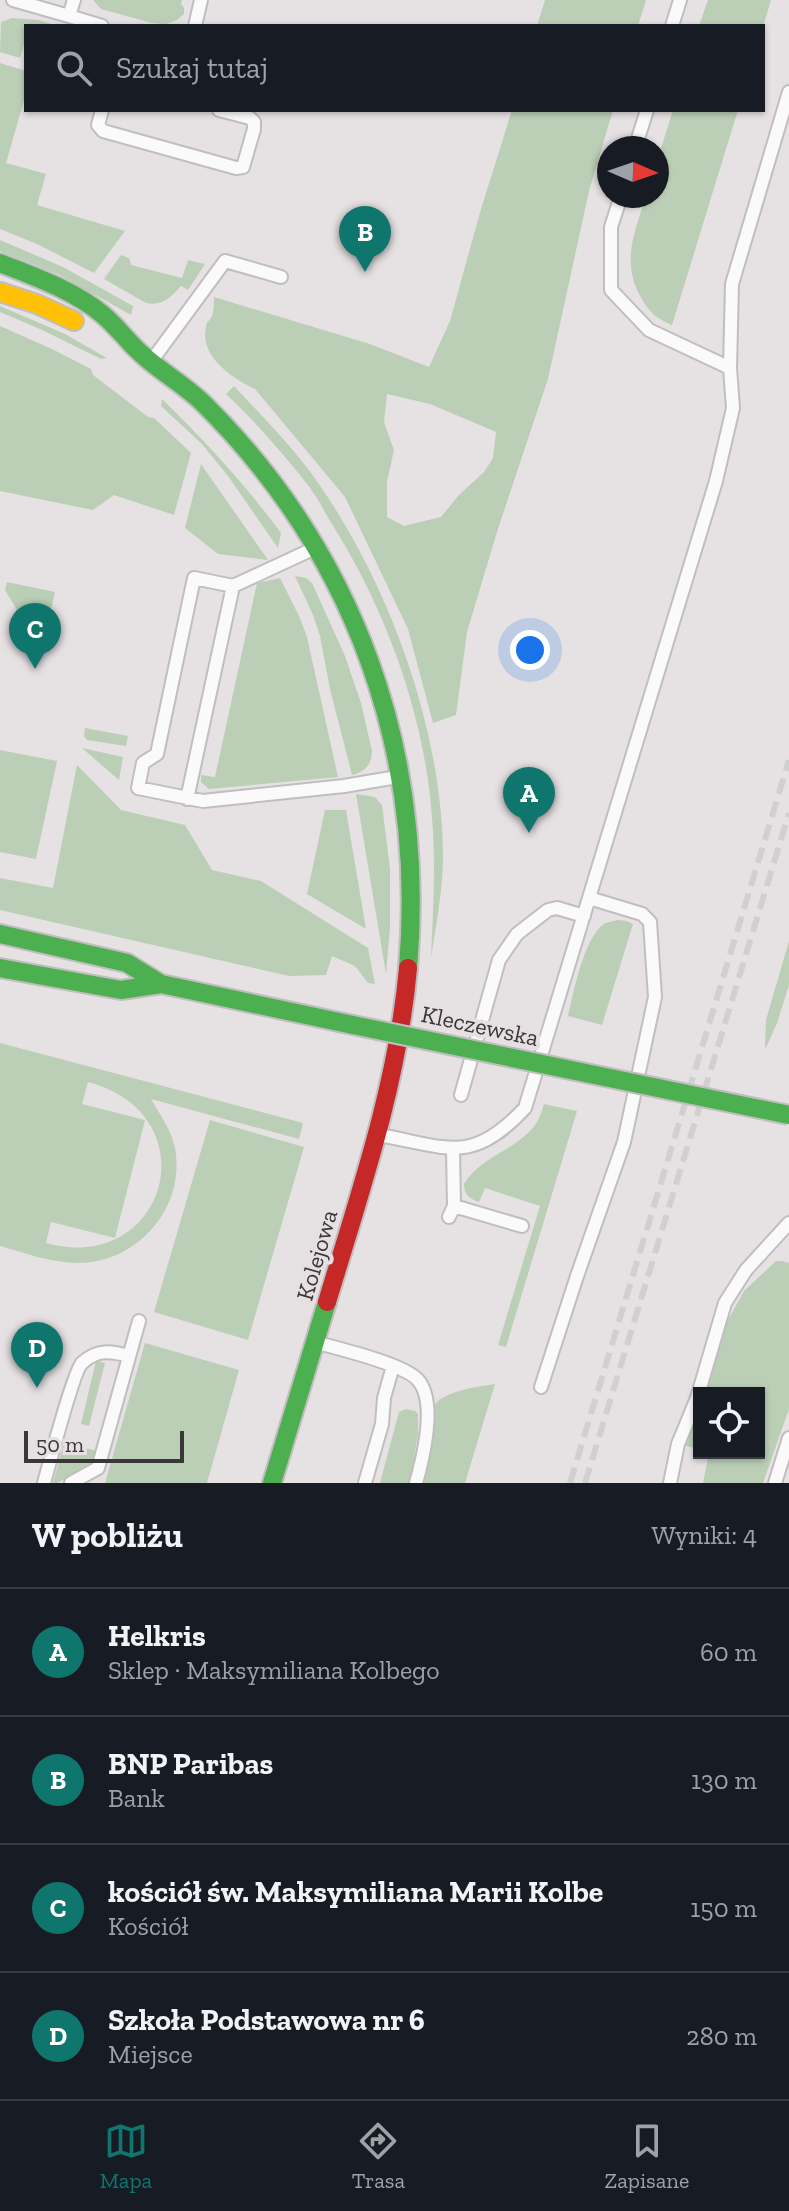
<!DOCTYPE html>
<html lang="pl">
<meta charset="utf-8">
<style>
:root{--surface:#171b24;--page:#242831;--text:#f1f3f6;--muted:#9ea1a6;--line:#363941;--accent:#0f766e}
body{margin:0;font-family:"Zilla Slab",serif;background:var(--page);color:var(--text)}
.controls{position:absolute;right:24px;bottom:24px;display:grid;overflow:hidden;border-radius:0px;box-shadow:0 2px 6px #0004}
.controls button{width:72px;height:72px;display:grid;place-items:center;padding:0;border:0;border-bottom:2px solid var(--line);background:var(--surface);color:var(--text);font:40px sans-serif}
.compass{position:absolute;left:597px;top:136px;width:72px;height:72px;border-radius:50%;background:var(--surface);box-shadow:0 2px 6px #0004;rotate:92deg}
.scale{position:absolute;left:24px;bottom:20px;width:160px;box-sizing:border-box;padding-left:8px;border:4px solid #393738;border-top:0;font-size:22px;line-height:28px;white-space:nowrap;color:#393738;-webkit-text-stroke:6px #e7e0e3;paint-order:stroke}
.you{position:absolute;left:530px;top:650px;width:28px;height:28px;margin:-20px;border:6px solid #fff;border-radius:50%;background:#1a73e8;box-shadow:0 0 0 12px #1a73e833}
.badge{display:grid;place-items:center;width:52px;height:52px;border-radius:50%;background:var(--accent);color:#fff;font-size:26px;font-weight:700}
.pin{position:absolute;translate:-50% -66px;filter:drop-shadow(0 2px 4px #0008)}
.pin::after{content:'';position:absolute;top:42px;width:28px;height:24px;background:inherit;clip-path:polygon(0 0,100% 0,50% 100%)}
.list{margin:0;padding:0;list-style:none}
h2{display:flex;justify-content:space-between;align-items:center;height:104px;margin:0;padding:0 32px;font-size:34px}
h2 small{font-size:26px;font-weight:400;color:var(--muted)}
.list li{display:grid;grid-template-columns:52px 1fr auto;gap:24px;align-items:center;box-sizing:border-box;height:128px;padding:0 32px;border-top:2px solid var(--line)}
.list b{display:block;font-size:30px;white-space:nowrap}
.list p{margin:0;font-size:26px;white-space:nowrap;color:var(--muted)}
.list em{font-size:26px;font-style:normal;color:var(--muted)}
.icon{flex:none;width:44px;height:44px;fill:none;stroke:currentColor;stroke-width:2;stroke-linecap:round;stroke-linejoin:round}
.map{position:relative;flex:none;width:789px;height:1483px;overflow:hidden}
.search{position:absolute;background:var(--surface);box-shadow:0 2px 6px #0004;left:24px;right:24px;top:24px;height:88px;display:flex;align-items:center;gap:20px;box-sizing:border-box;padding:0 28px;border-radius:0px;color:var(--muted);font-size:30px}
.sheet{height:616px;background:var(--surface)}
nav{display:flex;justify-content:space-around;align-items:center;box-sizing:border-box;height:112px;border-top:2px solid var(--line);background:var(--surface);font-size:22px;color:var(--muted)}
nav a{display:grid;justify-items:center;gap:4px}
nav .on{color:var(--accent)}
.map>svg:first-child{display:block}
.green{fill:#bbcfb6;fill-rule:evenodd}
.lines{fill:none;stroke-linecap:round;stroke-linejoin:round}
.lane-casing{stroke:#c1bebf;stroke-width:16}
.fast-casing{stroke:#c1bebf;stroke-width:22}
.slow-casing{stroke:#c1bebf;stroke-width:22}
.jam-casing{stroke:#c1bebf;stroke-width:22}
.lane{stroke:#fbfafb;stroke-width:12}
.fast{stroke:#4caf50;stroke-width:18}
.slow{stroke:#ffc107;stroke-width:18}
.jam{stroke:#c62828;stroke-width:18}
.rail{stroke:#d1d0d0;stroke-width:6;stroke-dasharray:16 8;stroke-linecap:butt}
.fast-bridge-casing{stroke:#c1bebf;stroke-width:22;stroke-linecap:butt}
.fast-bridge{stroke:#4caf50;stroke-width:18}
.labels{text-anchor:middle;stroke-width:8;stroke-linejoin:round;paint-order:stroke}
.street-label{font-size:24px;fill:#393738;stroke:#e7e0e3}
</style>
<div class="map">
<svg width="789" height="1483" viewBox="0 0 789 1483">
<rect width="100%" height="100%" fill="#e6e1e3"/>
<path class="green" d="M 93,0 L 182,0 L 181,4 L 184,8 L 184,14 L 177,20 L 166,24 L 152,23 L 101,9 Z
M 545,0 L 646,0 L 638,26 L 537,26 Z
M 708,0 L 771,0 L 763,27 L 699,26 Z
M 12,18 L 39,20 L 57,26 L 26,26 L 26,37 L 20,58 L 0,52 L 1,22 Z
M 0,63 L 26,71 L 26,93 L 6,163 L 46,174 L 37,205 L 125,231 L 94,273 L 37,244 L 0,229 Z
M 512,110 L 613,110 L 589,191 L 548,379 L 497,532 L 467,632 L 456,715 L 433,723 L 408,629 L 345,497 L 255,389 C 233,379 199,356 206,327 C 208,317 207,326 212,316 C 214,311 214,303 214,297 L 370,344 L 429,367 L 450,321 L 481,209 ZM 387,394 L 430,404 L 496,432 L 493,458 L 484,472 L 459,495 L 441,517 L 404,526 L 387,517 L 387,482 L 394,450 L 384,422 Z
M 673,110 L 738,110 L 672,325 C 659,320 650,313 643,301 C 620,263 634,235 646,196 L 657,196 L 657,161 Z
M 0,240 L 63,267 L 133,306 L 131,315 L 60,275 L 0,251 Z
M 121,255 L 129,258 L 131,265 L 182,278 L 188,260 L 205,264 L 188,290 L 181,286 C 170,298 163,306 146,303 L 104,279 Z
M 0,306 L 65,334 L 107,358 L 101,359 L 40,329 L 0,312 Z
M 0,326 L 52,349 L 91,369 L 93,375 L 148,417 L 154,418 L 191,453 L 174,515 L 114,495 L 93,510 L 0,491 Z
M 234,386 C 261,415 290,444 314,477 C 389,582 444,732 443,862 C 442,894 436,926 431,958 C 433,911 436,865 432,818 C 425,715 385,607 330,521 C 322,507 314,492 304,480 C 280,450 254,420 226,394 Z
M 162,399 C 205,441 245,484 281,533 L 278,548 L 228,476 L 202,444 L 161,406 Z
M 201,464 L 268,560 L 218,554 L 185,528 Z
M 295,576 L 306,578 L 312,583 L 345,656 L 361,703 L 372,751 C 372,764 365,772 352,775 L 330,689 L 320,636 L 313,615 Z
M 280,578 L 300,618 L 307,637 L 338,777 L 209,789 L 201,782 L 201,775 L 215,777 L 257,583 Z
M 7,582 L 55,592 L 49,619 L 19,613 L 5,590 Z
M 85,728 L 128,736 L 126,746 L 87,740 L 84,736 Z
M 82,748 L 123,757 L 119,780 Z
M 0,750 L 57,761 L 36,859 L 0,852 Z
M 77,765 L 121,810 L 185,825 L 212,870 L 261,881 L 368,948 L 375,984 L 368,983 L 355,966 L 332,956 L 326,975 L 289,976 L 0,910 L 0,878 L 53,888 Z
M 356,794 L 375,797 L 382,805 L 390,869 L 390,928 L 386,974 Z
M 325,810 L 346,810 L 366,929 L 307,894 Z
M 617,920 L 627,921 L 633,924 L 602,1025 L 568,1016 C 573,994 584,937 604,924 C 605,923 615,921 617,920 Z
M 789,941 L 789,985 L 777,1023 L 765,1050 L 766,1020 Z
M 0,1043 L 303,1123 L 299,1139 L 151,1099 C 160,1115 171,1129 175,1148 C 186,1208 137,1263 78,1263 C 52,1263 25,1253 0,1246 ZM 88,1082 C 212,1115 166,1276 46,1243 L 51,1222 L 115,1238 L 145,1120 L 82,1104 Z
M 544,1104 L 577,1111 L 506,1347 L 498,1345 L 540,1206 L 485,1188 L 479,1202 C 469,1199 464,1194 464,1184 C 482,1155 520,1149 537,1122 C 540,1117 542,1110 544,1104 Z
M 210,1120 L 304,1147 L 248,1340 L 154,1312 Z
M 776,1261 L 782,1261 L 789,1263 L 789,1409 L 763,1483 L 703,1483 L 709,1453 L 759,1453 L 759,1393 L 705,1393 L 727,1322 L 744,1291 Z
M 145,1343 L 239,1370 L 207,1483 L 105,1483 Z
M 96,1361 L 105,1363 L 89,1426 L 81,1424 Z
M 495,1384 L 465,1483 L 423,1483 C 425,1471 432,1407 436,1403 C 447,1391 479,1386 495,1384 Z
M 406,1409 L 415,1411 L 418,1414 L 418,1434 L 410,1483 L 380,1483 L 399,1412 Z
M 699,1410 L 699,1449 L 686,1446 Z
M 64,1442 L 97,1451 L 93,1464 L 57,1483 L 53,1483 Z"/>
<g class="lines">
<defs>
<path id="lane" d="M 13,0 L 69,16 L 74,0
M 69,16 L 102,26
M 195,26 L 201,0
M 672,26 L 680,0
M 102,110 L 98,125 L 103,131 L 236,168 L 243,167 L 254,129 L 254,122 L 250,118 L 219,110
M 635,148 L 647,110
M 621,196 L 611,227 L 611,290 L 649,330 L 730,368
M 153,359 L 225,261 L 281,277
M 315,548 L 233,586 L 194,578 L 157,754 L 143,763 L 138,788 L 203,801 L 344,786 L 397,777
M 187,799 L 233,586
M 461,1095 L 499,960 L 517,934 L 548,910 L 557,908 L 584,916
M 379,1135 C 448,1147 471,1166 525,1108 L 716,481 L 733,408 L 730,368 L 732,284 L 789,92
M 454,1206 L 522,1226
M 449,1217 L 454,1206 L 453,1149
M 318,1343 C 340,1349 404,1364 418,1380 C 437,1402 423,1458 416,1483
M 541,1387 L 577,1276 L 624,1142 L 655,997 L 650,922 L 642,914 L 589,898
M 44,1483 C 49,1465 74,1370 82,1363 C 97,1349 111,1351 129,1356
M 71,1483 L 98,1468 L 139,1321
M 365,1483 L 382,1424 L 384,1398 L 393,1366
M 670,1483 L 678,1444 L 697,1398 L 725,1303 L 746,1270 L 789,1223
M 775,1483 L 789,1438"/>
<path id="fast" d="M 0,263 C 35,277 73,290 102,314 C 118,327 129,344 145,357 C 163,373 184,385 202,402 C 356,554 426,753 408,968
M 0,934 L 127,963 L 161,984 L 353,1025
M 0,968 L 121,990 L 161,984
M 272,1483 L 327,1302"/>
<path id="slow" d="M 0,292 L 37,304 L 74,321"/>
<path id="jam" d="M 327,1302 C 360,1193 398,1082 408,968"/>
</defs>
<use href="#lane" class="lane-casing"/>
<use href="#fast" class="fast-casing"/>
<use href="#slow" class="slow-casing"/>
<use href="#jam" class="jam-casing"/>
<use href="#lane" class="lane"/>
<use href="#fast" class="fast"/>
<use href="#slow" class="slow"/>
<use href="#jam" class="jam"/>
<path class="rail" d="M 570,1483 L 789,760
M 585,1483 L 789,813"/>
<defs>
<path id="fast-bridge" d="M 353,1025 L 789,1115"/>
</defs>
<use href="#fast-bridge" class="fast-bridge-casing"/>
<use href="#fast-bridge" class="fast-bridge"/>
</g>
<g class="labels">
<g class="street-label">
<text transform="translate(480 1026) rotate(12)" y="8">Kleczewska</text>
<text transform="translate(317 1255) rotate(-74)" y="8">Kolejowa</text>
</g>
</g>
</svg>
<div class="controls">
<button><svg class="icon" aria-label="locate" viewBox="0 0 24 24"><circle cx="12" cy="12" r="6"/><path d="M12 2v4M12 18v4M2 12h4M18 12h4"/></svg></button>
</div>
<svg class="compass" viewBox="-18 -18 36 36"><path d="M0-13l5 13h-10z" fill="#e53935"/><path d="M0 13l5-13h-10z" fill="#9ea1a6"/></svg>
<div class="scale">50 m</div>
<div class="you"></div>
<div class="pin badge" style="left:529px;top:833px">A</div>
<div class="pin badge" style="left:365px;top:272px">B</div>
<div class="pin badge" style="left:35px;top:669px">C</div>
<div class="pin badge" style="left:37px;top:1388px">D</div>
<div class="search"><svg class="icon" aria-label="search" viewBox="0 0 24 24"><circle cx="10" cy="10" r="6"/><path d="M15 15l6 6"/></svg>Szukaj tutaj</div>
</div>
<section class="sheet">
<h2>W pobliżu<small>Wyniki: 4</small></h2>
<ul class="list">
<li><span class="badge">A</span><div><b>Helkris</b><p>Sklep · Maksymiliana Kolbego</p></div><em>60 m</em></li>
<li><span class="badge">B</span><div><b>BNP Paribas</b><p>Bank</p></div><em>130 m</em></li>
<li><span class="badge">C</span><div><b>kościół św. Maksymiliana Marii Kolbe</b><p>Kościół</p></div><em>150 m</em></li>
<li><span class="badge">D</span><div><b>Szkoła Podstawowa nr 6</b><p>Miejsce</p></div><em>280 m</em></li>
</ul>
</section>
<nav>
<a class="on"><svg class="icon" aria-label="map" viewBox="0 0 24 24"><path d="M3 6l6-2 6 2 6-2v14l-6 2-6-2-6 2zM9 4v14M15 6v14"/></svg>Mapa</a>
<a><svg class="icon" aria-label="directions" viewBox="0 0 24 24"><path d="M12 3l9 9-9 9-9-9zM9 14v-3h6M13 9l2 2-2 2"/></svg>Trasa</a>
<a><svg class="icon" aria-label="saved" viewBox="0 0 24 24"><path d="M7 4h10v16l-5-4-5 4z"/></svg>Zapisane</a>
</nav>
